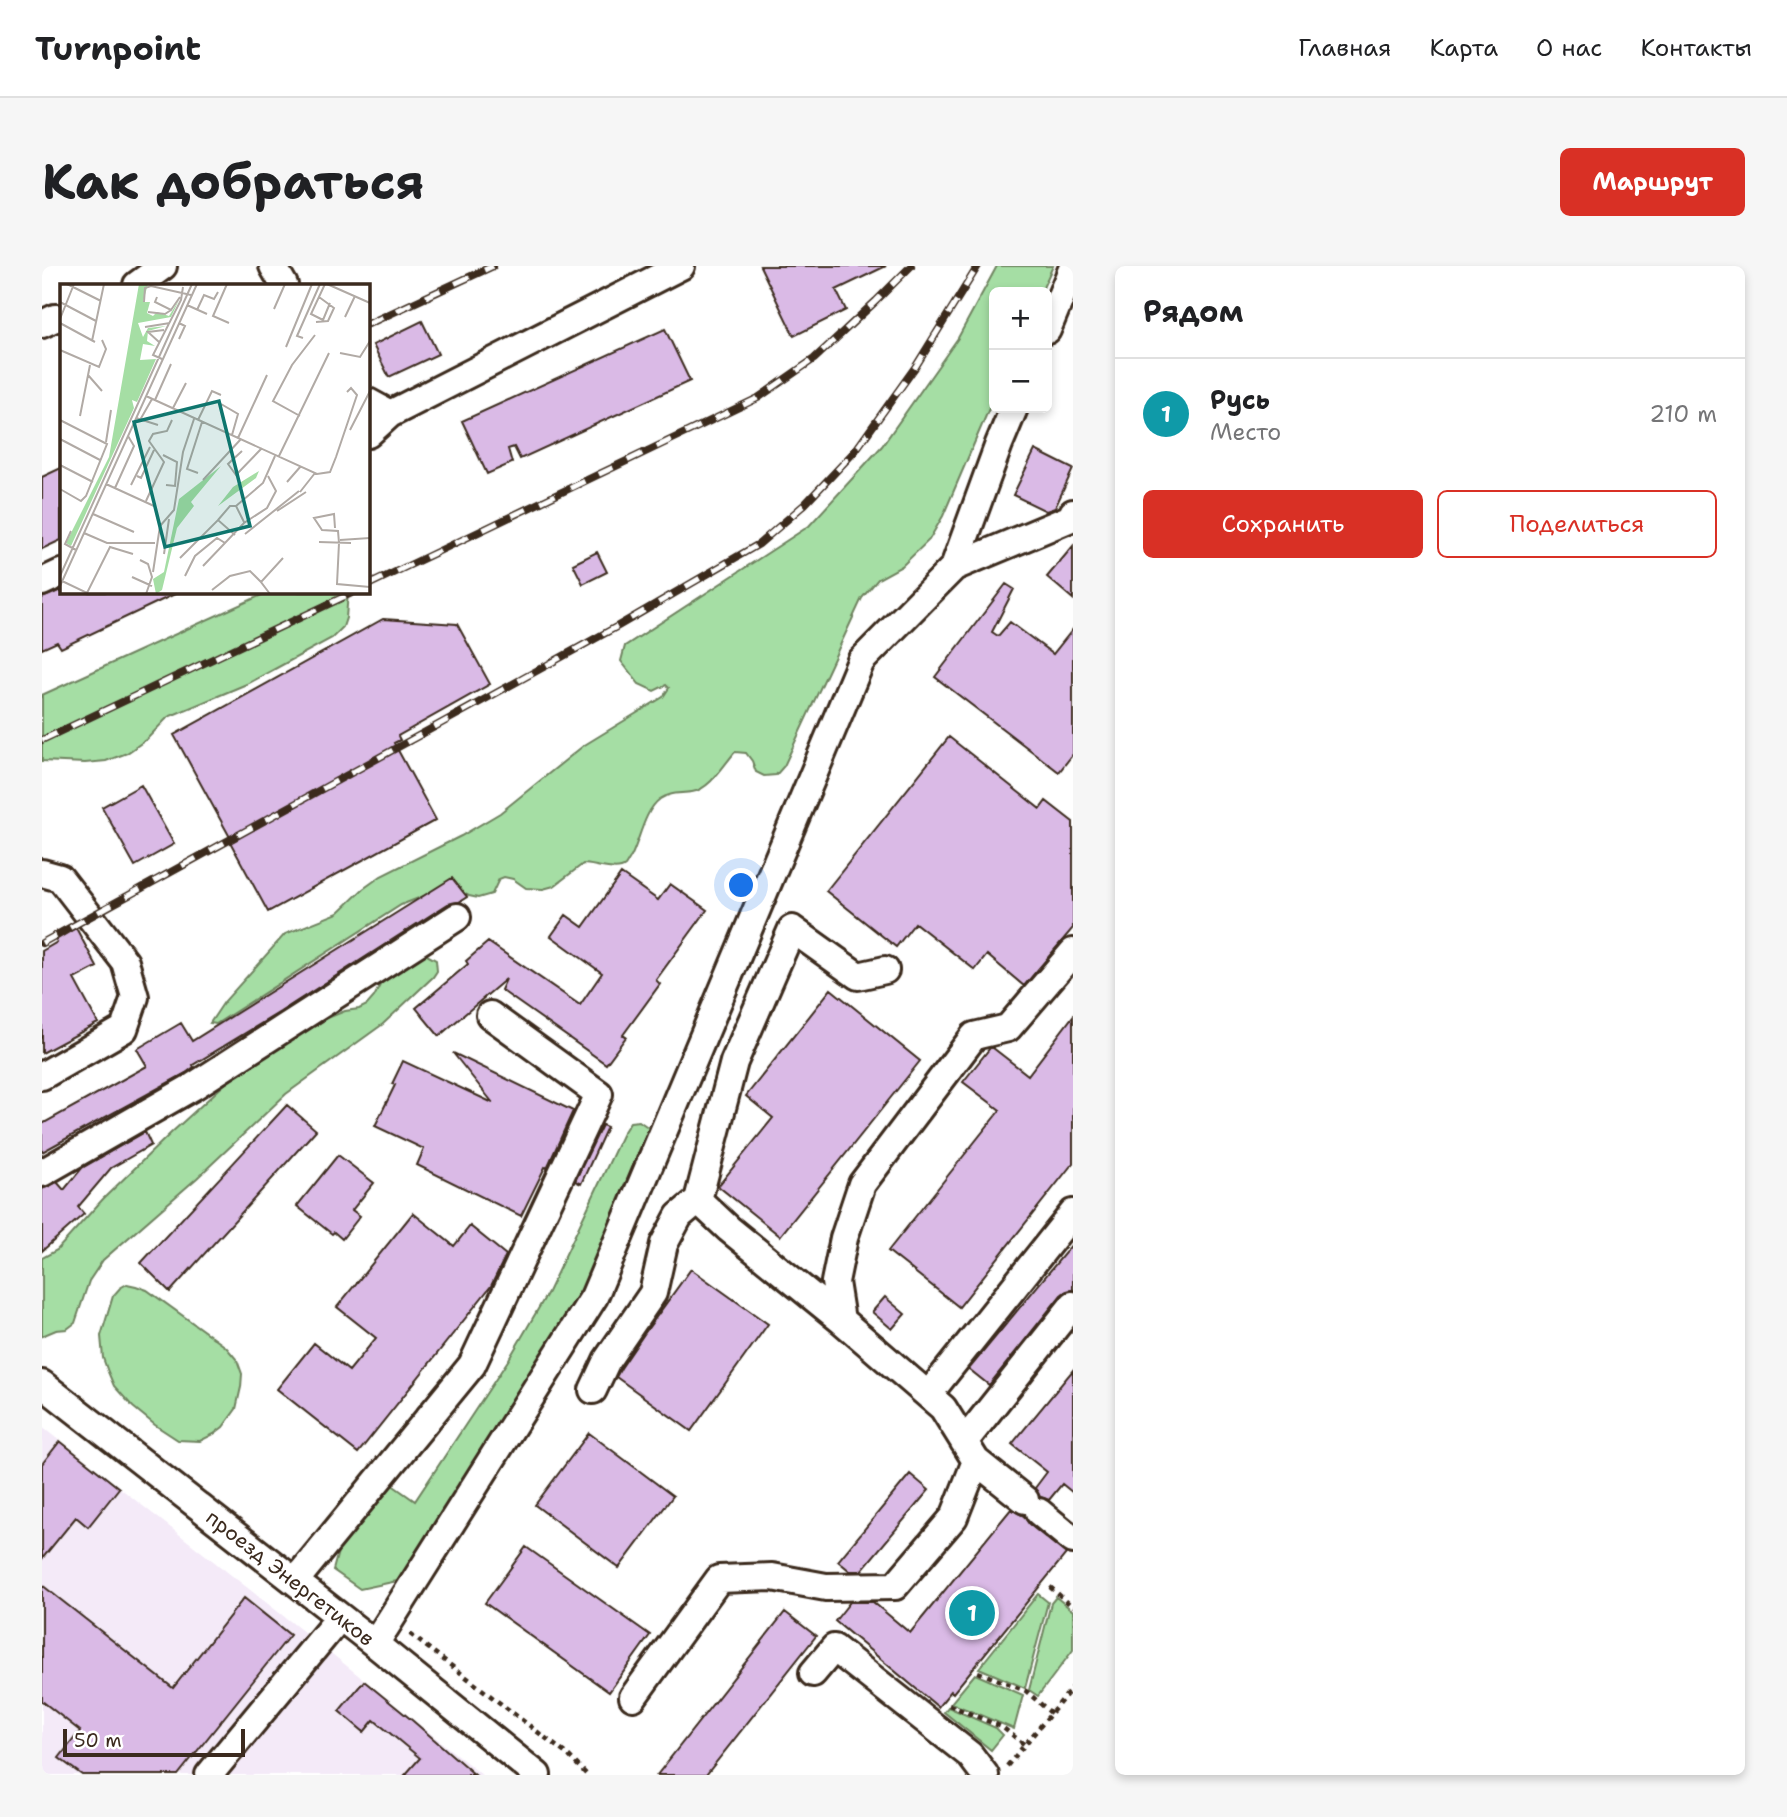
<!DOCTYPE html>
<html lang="ru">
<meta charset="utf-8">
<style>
:root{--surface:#fff;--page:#f6f6f6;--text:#202124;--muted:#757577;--line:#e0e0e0;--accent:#d93025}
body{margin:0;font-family:"Shantell Sans",sans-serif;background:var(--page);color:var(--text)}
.controls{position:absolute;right:21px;top:21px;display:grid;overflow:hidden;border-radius:10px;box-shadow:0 4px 10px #0003}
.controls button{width:63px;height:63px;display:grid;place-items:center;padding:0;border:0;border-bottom:2px solid var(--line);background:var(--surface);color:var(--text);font:35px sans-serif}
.scale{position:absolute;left:21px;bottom:18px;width:182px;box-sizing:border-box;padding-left:7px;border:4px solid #3b2a1e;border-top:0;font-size:19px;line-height:24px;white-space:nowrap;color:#3b2a1e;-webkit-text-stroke:5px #fff;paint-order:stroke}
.you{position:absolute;left:700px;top:620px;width:24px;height:24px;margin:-18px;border:5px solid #fff;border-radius:50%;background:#1a73e8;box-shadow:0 0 0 10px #1a73e833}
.badge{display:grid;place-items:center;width:46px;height:46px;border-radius:50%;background:var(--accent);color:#fff;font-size:23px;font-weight:700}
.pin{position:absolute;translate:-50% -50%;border:4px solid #fff;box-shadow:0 2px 7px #0006}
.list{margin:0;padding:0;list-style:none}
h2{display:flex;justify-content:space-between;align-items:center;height:91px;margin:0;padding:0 28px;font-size:30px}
h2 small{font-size:23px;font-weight:400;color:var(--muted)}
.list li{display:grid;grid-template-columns:46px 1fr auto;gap:21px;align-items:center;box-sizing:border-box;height:112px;padding:0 28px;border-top:2px solid var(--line)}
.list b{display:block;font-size:26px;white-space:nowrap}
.list p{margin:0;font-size:23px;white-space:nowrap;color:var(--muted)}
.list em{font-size:23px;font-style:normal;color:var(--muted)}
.actions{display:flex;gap:14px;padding:21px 28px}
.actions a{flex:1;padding:16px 0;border:2px solid var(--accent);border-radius:10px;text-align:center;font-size:24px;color:var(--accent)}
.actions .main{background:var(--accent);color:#fff}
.map{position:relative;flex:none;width:1031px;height:1509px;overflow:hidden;border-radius:10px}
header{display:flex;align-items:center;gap:42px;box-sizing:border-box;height:98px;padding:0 35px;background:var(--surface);border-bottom:2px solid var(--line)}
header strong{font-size:33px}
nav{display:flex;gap:38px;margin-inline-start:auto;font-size:24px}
.intro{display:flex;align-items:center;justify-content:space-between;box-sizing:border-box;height:168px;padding:0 42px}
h1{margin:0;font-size:49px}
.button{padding:18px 32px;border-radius:10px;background:var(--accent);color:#fff;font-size:24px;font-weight:700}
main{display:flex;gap:42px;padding:0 42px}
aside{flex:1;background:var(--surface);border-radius:10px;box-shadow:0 4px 10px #0003}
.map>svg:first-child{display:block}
.built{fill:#f4eaf8}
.green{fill:#a5dea4;stroke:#708461;stroke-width:2}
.building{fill:#dabae6;stroke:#3b2a1e;stroke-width:2}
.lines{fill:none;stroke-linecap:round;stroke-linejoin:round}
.minor-casing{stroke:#3b2a1e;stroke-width:32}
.path{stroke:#3b2a1e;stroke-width:4.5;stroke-dasharray:5 5;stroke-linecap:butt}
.minor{stroke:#fff;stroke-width:26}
.rail-casing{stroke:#3b2a1e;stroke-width:8}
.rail{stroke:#fff;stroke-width:5;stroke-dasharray:16;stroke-linecap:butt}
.labels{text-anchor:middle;stroke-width:5;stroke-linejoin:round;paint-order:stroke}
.street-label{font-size:21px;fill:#3b2a1e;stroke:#fff}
.inset-road{fill:none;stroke:#b1aaa5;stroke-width:2}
.view{fill:#0f766e;fill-opacity:0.15;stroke:#0f766e;stroke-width:3.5}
.inset-edge{fill:none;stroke:#3b2a1e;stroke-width:3.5}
</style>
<header>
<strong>Turnpoint</strong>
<nav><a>Главная</a><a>Карта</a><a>О нас</a><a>Контакты</a></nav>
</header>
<div class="intro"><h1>Как добраться</h1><a class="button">Маршрут</a></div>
<main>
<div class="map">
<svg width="1031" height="1509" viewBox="0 0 1031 1509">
<rect width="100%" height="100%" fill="#fff"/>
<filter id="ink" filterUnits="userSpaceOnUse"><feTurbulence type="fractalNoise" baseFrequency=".0143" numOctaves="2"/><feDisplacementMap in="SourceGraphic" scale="14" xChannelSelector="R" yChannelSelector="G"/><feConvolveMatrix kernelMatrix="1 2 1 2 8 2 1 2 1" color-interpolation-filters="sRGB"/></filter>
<g filter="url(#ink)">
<path class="built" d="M 0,1161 L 290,1388 L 440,1509 L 0,1509 Z"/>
<path class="green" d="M 955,0 L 1011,0 L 999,26 L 952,26 L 952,131 L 901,250 L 887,274 L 860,300 L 836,313 L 820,332 L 742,500 L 734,509 L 722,510 L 714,506 L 710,495 L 704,487 L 693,486 C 681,500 668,523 650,526 C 639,528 628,526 618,533 C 602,545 598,573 589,591 C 588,591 584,599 583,600 C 575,607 551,598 541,598 L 512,620 L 501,623 L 484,622 L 471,613 L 462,611 L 457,613 L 450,628 L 436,632 L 427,630 L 411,622 L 402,622 L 359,639 L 174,758 L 168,757 L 182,736 L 243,668 L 296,647 L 321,623 L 339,610 L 419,570 L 458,547 L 541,480 L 621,431 L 627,422 L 624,419 L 612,425 L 597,418 L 579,395 L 583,380 L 767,260 L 840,180 L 916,72 Z
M 226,326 L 306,326 L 304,352 L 301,361 L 290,372 L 207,417 L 126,451 L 105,473 L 85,487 L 64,495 L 43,497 L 0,495 L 0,429 Z
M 383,688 L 394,694 L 395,705 L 391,711 L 341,758 L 244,828 L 155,912 L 61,994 L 47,1015 L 33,1057 L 25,1063 L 14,1064 L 0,1070 L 0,992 L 15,984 L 61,933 L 129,867 L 197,805 L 273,757 L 303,745 L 317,743 L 325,739 L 332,731 L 340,715 L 377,689 Z
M 597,855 L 607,862 L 608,880 L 546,1034 L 388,1281 L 355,1315 L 318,1323 L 291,1304 L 300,1271 L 346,1216 L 373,1235 L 467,1093 L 506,1026 L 581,867 L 588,856 Z
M 85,1018 L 94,1020 L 105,1024 L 184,1081 L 195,1094 L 200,1108 L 199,1121 L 194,1143 L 181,1161 L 172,1168 L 158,1175 L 136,1174 L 113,1159 L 91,1141 L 72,1120 L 66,1106 L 61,1092 L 59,1070 L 71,1030 L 78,1022 Z
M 996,1328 L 1006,1336 L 983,1422 L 937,1402 Z
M 1014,1331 L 1031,1345 L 1031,1384 L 996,1430 L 987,1424 L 1009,1337 Z
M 933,1408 L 981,1429 L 972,1463 L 909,1437 Z
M 906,1441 L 954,1462 L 961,1469 L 949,1484 L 902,1446 Z"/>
<path class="building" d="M 718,0 L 844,0 L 794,24 L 804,44 L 752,70 Z
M 380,55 L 396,88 L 347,111 L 331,79 Z
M 623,63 L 648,115 L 478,193 L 472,181 L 466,183 L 470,197 L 445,208 L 420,155 Z
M 993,184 L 1031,203 L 1013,242 L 1004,245 L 971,229 Z
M 19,202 L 19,274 L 0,283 L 0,211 Z
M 1031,280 L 1031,333 L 1005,311 Z
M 555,286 L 565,306 L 541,318 L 531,298 Z
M 964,318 L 972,323 L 950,366 L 956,370 L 968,356 L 1011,388 L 1031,363 L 1031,488 L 1017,506 L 893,411 Z
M 19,324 L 19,326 L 137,326 L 19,382 L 15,376 L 0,383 L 0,332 Z
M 341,353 L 415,358 L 448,418 L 356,470 L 358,474 L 352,477 L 394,554 L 226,646 L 187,574 L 189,573 L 132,469 Z
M 907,471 L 998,543 L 1004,535 L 1031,556 L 1031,662 L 982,720 L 945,689 L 933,704 L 873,657 L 854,681 L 784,625 Z
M 99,519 L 132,578 L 93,600 L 60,541 Z
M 579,608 L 616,634 L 628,618 L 665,644 L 614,714 L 618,718 L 581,769 L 584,771 L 564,798 L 459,724 L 464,713 L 397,770 L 374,742 L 426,698 L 424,695 L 446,676 L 538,739 L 560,707 L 509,670 L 524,649 L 541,661 Z
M 410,612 L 425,631 L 417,636 L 406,638 L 238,746 L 151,799 L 152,801 L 144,807 L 0,886 L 0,858 L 105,800 L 95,783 L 139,757 L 150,775 Z
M 34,662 L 55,701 L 32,713 L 56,757 L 0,787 L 0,685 L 15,676 L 14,674 Z
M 789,723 L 878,795 L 738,970 L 676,920 L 731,852 L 704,830 Z
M 1031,750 L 1031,897 L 917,1041 L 846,985 L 958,844 L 921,816 L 948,782 L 951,782 L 986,809 Z
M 411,787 L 531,845 L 505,902 L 503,901 L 479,950 L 375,899 L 382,883 L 333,860 L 353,819 L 350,818 L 361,795 L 451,837 Z
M 245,839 L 274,864 L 128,1026 L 99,997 Z
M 560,859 L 565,861 L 539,918 L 533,915 Z
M 103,866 L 109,879 L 69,902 L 36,941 L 42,948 L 0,985 L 0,923 L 15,916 L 22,924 L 40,902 Z
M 296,889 L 332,917 L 310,944 L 318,950 L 300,973 L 292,966 L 290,968 L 255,940 Z
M 371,947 L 412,980 L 428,960 L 464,989 L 449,1020 L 316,1187 L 235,1123 L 272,1077 L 307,1105 L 334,1072 L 295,1041 Z
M 1031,977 L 1031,1024 L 1025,1025 L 1019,1029 L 947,1119 L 927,1103 Z
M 649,1003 L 726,1058 L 649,1165 L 574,1111 L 579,1102 L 602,1068 Z
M 843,1031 L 863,1048 L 850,1063 L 830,1046 Z
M 1031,1104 L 1031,1227 L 1020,1218 L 1007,1234 L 998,1231 L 993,1222 L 1005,1206 L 970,1178 Z
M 547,1167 L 631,1230 L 577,1302 L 493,1239 Z
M 18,1175 L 77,1222 L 46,1261 L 34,1251 L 0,1293 L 0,1198 Z
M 868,1208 L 887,1224 L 819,1305 L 808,1305 L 796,1295 Z
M 969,1243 L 982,1250 L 987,1258 L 1024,1288 L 911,1427 L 909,1425 L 896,1441 L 793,1355 L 808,1336 L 831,1336 L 868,1367 Z
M 484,1281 L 608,1369 L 567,1426 L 443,1337 Z
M 0,1319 L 131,1422 L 202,1332 L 248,1369 L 136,1509 L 40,1509 L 17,1492 L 38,1465 L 0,1435 Z
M 743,1346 L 774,1370 L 664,1509 L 615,1509 Z
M 322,1415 L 371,1455 L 433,1509 L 363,1509 L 378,1492 L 332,1454 L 322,1466 L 297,1445 Z"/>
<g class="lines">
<defs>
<path id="minor" d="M 231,0 L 242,19
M 95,19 L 121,0
M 0,58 L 13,52 L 19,52
M 1005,64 L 1031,1
M 326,136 L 348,148 L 639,0
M 326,168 L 348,148
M 912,301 L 957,178 L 972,142
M 0,316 L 19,307
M 0,607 L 18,612 L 83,696 L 93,731 L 82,763 L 0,810
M 0,907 L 152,820 L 415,651
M 799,1054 L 687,963 L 656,934 L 692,796 L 750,663 L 816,710 L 843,704
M 0,1118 L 333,1378 L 495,1509
M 551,1124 L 565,1094 L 611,1027 L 622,978 L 637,950 L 656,934
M 886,1129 L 1031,947
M 922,1176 L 1031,1039
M 934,1195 L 983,1234
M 997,1246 L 1031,1274
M 253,1315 L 430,1099 L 557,828 L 448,749
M 333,1378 L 552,1031 L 819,395 L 912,301 L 1029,252 L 1031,247
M 771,1407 L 792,1382 L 928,1489 L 943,1509
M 591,1431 L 677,1313 L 730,1311 L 784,1321 L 853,1320 L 912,1251 L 934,1195 L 901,1142 L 799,1054 L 793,1016 L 802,972 L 820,918 L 932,770 L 966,762 L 1031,686
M 167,1509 L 298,1351"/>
</defs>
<use href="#minor" class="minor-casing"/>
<path class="path" d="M 1008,1321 L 1031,1341
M 368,1368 L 527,1490 L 545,1509
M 936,1406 L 984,1425 L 1009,1447
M 907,1439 L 960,1461 L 983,1479
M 965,1500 L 1031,1421"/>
<use href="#minor" class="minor"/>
<defs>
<path id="rail" d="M 326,58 L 451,0
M 326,319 L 716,132 L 772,93 L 834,35 L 869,0
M 0,474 L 312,326
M 0,677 L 576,360 L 717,278 L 763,238 L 813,185 L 874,100 L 936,0"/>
</defs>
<use href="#rail" class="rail-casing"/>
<use href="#rail" class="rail"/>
</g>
</g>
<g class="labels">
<g class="street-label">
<text transform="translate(248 1312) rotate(38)" y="7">проезд Энергетиков</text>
</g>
</g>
<g transform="translate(18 18)">
<rect width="310" height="310" fill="#fff"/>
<path d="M 79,0 L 88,0 L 83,18 L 90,18 L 87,29 L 93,32 L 97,28 L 109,32 L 119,16 L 111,33 L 78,39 L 83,53 L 88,44 L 106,42 L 88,47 L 87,57 L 95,62 L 83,60 L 80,76 L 96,75 L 77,118 L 72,116 L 74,124 L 11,262 L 6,259 L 49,173 ZM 161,182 L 131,218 L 134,222 L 117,244 L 102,306 L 96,310 L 93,295 L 104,288 L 119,215 ZM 199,187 L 196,194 L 158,222 L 173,203 Z" fill="#a5dea4"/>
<path class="inset-road" d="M 7,0 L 41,17M 167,0 L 153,32 L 169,39M 265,0 L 251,30 L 263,36 L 270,19M 267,0 L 310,19M 97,13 L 95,18 L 111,26 L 120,13M 0,18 L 36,37M 84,18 L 85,4 L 91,2 L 131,11M 127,21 L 147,30M 214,25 L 225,0M 137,26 L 144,11 L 154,15 L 158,8M 88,28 L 105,30 L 111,26M 285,33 L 295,12M 0,35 L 14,0M 256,38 L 268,37 L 274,24 L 259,13M 0,39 L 35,58M 85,43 L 110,39M 243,54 L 237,52 L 260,0M 119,55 L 125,42 L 119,39M 32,57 L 44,0M 99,58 L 88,48 L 104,46M 226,63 L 252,0M 0,66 L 39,83 L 46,65 L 42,56M 280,69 L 300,73 L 310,57M 102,75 L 93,71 L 121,16 L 123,3M 28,91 L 42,107M 86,112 L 257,190 L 270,188 L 276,173 L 297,111 L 291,104 L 287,108M 95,116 L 111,80M 161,120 L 178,130 L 172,151M 113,124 L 126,99M 20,132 L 30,81M 240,132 L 213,117 L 232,81 L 255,51M 76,134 L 98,141M 0,136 L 47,160 L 26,212 L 21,217 L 0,205M 80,136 L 92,115M 138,136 L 152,107 L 161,111M 290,146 L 310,107M 178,154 L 207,91M 0,155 L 40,176M 46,158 L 51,126M 182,167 L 168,180 L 176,191 L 202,164M 103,171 L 117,178 L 115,202 L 106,201M 219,172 L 269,69M 0,181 L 33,198M 138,189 L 127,185 L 142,138M 77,192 L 81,194 L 94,166M 143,196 L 181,155M 227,198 L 241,182M 46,200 L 94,222M 71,201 L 90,163M 55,204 L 74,162 L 68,152M 240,208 L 255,189M 86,217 L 104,178 L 89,157 L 93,150 L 107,147 L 112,136M 217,227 L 246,208M 33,230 L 74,248M 158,236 L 170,222 L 176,222M 184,238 L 176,222 L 203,199 L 215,172M 275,244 L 274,230 L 254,234 L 262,246 L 278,247 L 279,259M 11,247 L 5,260 L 16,266M 24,249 L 47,259 L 95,259M 185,250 L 239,207M 280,256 L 310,254M 259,258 L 291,259M 279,259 L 277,300 L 310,303M 104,270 L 109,235M 120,274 L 158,236 L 175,251M 80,276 L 88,280 L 92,293 L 86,310M 143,282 L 184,239 L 207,224 L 216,207 L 208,192M 93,288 L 100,242 L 114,226 L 123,168 L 134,135M 0,292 L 132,0M 125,292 L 135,272 L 157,254 L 165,259M 72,293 L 92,302M 2,297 L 27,309 L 50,263 L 73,270M 0,302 L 137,0M 152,306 L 170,292 L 190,287 L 201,298M 210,310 L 201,298 L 223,274"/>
<path class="view" d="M 159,117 L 190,242 L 105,263 L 74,138 Z"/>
<rect width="310" height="310" class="inset-edge"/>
</g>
</svg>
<div class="controls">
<button>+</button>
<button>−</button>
</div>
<div class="scale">50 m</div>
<div class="you"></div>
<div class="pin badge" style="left:930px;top:1347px;background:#0f9aa8">1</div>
</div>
<aside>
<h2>Рядом<small></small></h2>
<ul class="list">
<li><span class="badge" style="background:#0f9aa8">1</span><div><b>Русь</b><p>Место</p></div><em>210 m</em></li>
</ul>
<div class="actions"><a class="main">Сохранить</a><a>Поделиться</a></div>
</aside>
</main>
